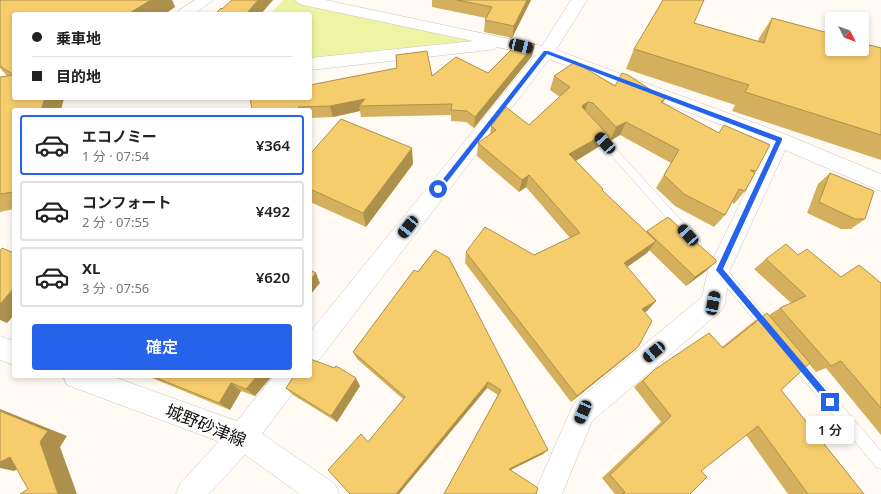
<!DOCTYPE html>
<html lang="ja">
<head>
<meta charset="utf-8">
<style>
	:root { --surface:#fff; --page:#f6f6f6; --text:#222; --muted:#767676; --line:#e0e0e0; --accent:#2563eb }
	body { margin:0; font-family:"Noto Sans","Noto Sans JP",sans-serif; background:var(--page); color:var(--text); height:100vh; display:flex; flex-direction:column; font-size:15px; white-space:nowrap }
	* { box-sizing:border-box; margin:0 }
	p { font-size:13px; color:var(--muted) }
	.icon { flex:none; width:22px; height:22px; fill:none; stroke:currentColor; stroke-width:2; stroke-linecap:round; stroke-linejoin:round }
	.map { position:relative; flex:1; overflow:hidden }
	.side { position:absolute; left:12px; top:108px; width:300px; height:270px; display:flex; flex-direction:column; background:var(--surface); border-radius:4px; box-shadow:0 2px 6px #0003 }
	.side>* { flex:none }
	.banner { position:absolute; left:12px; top:12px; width:300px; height:88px; border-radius:4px; box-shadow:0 2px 6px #0003; display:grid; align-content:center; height:88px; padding:0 20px; background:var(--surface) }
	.needle { width:26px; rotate:132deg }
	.buttons { position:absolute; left:825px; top:12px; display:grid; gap:8px }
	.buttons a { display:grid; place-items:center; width:44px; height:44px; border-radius:4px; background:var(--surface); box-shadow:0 2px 6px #0003; font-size:20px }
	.end { position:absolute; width:18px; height:18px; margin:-9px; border:5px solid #2563eb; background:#fff; box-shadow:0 0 0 2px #fff }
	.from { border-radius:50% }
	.bubble { position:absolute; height:28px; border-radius:4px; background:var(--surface); box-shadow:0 2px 6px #0003; font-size:13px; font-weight:600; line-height:28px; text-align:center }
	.car { position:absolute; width:12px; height:24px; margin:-12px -6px; border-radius:5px; box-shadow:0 0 3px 1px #0007; background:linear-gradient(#222 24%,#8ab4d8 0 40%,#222 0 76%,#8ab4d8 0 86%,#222 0) }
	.banner b { display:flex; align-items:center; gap:14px; height:38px; font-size:15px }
	.banner b+b { border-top:1px solid var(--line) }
	.banner i { width:10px; height:10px; background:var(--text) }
	ul { padding:7px 0 0; list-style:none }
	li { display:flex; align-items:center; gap:12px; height:60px; margin:0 8px 6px; padding:0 12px; border:2px solid var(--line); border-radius:4px }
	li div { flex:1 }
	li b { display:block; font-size:15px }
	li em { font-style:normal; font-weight:600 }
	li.on { border-color:var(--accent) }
	li>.icon { width:36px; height:36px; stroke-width:1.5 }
	.cta { display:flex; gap:8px; margin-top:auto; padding:8px 20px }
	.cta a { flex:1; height:46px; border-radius:4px; background:var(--accent); color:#fff; font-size:16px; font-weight:600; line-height:46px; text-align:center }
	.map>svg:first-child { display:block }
</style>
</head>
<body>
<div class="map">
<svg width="881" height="494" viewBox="0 0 881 494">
	<rect width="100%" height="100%" fill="#fffbf4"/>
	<path fill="#edf5a4" d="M283,0H294L498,43L310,60V14H270Z"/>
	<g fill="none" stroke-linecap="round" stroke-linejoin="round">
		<g stroke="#c8c4bc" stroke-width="1">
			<path id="service" d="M593,126L596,127L700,241L701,244L700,247L696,249L692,247L590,131L588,129L590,127Z
				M719,264L723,265L773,325L775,329L773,333L769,335L765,333L715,273L713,269L715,265Z
				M793,352L797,354L881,451V469L876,467L789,362L787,358L789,354Z"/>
		</g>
		<g stroke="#c8c4bc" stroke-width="1">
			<path id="minor" d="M195,0H213L194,14H176L178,11Z
				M295,0H325L542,46L571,0H587L556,50L787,135L881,174V191L785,150L730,270L725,303L721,311L592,421L562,494H534L574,403L702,297L708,270L769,143L549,59L319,360L310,363V332L535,55L496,47L495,49L489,50L310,70V58L473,41L303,5L298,3Z
				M0,65L14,66V78L0,77Z
				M274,376H303L299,385L252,447L209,494H176L180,484L232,427Z"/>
		</g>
		<g stroke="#c8c4bc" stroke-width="1">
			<path id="secondary" d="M0,336L14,341V365L0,360Z
				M63,376H111L242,423L252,427L335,484L339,494H300L234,447L67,385Z"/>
		</g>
		<use href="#service" fill="#fff" fill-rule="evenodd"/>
		<use href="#minor" fill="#fff" fill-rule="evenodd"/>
		<use href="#secondary" fill="#fff" fill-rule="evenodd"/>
	</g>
	<path fill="#d4b05e" d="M0,0H172L175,7L14,110V209L0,212V77L7,76L0,68Z
		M432,0H531L512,38L484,32L485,20L486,18L432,7Z
		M772,18L881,48V160L732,111L735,105L626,69L634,49L694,23L758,41L759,38Z
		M396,55L432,76L488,73L532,56L474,128L466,122L451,121V115L361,117L360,111L333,117L310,118L311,122H310V110H252L397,68Z
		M554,76L615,86L665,99L663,103L719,133L724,125L756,171L745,191L734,204L732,202L725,215L714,227L675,206L656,188L671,163L620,135L610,141L605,135L600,146L576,161L603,189L602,191L646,232L647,231L706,271L686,286L649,250L647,253L627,267L656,301L647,311L645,312L629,355L571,402L465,263L466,252L534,255L570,238L526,187L519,192L477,156L478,143L490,135L491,126L529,125L560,97L550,90Z
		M310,154L413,164L366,227L310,202Z
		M830,173L865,219L851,229H841L807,213L818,184Z
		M435,250L543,454L511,470L444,494L498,395L487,388L399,494H350L368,442L403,399L357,359L353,352Z
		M798,255L841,277L859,265L881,283V435L826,368L816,372L809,364L781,390L864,494H788L746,435L701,471L690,494H615L602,478L661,422L634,387L654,370L722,347L753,322L767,313L769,315L780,308L791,303L754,269L766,259Z
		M147,376H272L255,396L241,391L230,410Z
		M293,378L360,386L337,422L293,395L286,388Z"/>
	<path fill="#ac904c" d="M151,0H172L175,7L165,14H128Z
		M258,0H273L261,14H246Z
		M527,0H531L512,38L514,26Z
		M535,44L532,56L474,128L475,117Z
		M45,98H64L61,110H41Z
		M365,99L359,106L360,111L333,117L330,106Z
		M588,102L583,116L578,119L583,105Z
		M626,122L620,135L610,141L616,127Z
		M606,133L600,146L565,167L569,154Z
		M412,148L413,164L366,227L363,213Z
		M529,175L526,187L519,192L522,180Z
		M656,241L647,253L617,274L624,263Z
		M716,262L706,271L686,286L695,277Z
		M316,273L320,283L310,295V280Z
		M14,288V315L7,323L0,320V304Z
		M656,301L647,311L634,319L642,309Z
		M638,347L629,355L571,402L577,396Z
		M257,376H272L255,396L246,389Z
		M356,378L360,386L337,422L331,416Z
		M488,382L487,388L399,494H396Z
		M231,383L241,391L230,410L219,403Z
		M0,409L67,436L60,447L77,494H58L40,442L0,411Z
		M548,450L543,454L506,472L509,469Z
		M10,457L31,461L14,471L0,468V462Z"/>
	<path fill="#f6cd6d" stroke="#ac904c" d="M0,0H151L128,14H14V75L0,66Z
		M232,0H258L246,14H215L221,8L222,9Z
		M457,0H527L514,26L485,20L492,7Z
		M663,0H704L694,23L764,43L772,18L832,34V49H862V43L881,48V135L745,92L749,85L634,49Z
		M520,41L535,44L475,117L467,111L451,110L452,104L359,106L365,99L330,106L298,107L306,110H252L250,98H310V85L397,68L396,55L427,51L432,76L456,57L488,73Z
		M575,62L615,86L622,73L628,75L665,99L661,102L719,133L724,125L770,145L756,171L750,170L755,173L745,191L739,189L725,215L684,194L664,175L679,150L626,122L616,127L593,103L588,102L583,105L582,107L606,133L569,154L603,189L602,190L656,241L624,263L656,301L642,309L652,321L638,347L577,396L466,252L485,227L534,255L580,233L529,175L522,180L478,143L496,130L491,126L506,107L529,125L570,87L554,76Z
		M14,75V98H45L41,110H14V192L0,194V77Z
		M341,119L412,148L363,213L310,189V154Z
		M830,173L874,191L865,219H855L819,202Z
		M668,217L716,260V262L695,277L647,231Z
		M786,244L798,255L807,249L841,277L859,265L881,283V408L841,361L831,366L780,308L806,296L766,259Z
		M2,248L14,253V288L0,304V251Z
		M435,250L449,258L548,450L509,469L538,488L536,494H444L501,390L488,382L396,494H350L328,470L361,434L368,442L405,397L353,352L414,270L418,272Z
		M310,270L316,273L310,280Z
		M767,313L810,363L781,390L864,494H808L758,426L701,471L707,477L690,494H622L625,492L610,475L671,416L643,381L654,370L709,333L723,348Z
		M310,359L335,368L336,366L356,378L331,416L286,388L294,376H310Z
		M152,376H257L246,389L231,383L219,403Z
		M0,411L48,431L40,442L58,494H20L28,489L10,457L0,462Z"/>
	<path fill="#2563eb" d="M544,51H548L782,138V140L723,269L833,399V404H828L716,270L776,141L547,54L440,191H436V188Z"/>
	<g text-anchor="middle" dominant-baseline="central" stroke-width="3" stroke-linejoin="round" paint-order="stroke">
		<g font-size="17" fill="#0f0e0b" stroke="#fff">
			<text transform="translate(206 425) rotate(22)">城野砂津線</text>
		</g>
	</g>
</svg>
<div class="buttons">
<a><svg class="needle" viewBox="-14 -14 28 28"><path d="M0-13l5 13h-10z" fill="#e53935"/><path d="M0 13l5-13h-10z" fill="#767676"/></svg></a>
</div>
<i class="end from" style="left:438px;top:189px"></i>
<i class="end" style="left:830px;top:402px"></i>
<div class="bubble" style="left:806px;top:416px;width:48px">1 分</div>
<i class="car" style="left:521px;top:46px;rotate:103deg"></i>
<i class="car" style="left:605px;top:143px;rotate:318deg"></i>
<i class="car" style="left:408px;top:227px;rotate:218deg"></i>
<i class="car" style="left:688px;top:235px;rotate:318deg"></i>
<i class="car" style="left:713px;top:303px;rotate:11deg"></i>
<i class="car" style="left:654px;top:352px;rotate:230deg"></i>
<i class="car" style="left:583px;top:412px;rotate:203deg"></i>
<div class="banner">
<b><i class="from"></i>乗車地</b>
<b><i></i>目的地</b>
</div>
<section class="side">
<ul>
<li class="on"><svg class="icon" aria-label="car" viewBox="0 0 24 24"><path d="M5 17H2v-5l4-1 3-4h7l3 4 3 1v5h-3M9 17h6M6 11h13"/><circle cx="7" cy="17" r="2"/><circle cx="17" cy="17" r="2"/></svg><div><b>エコノミー</b><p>1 分 · 07:54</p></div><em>¥364</em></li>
<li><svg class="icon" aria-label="car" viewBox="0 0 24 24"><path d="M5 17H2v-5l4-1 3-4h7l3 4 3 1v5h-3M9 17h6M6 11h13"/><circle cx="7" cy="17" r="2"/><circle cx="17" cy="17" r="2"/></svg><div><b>コンフォート</b><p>2 分 · 07:55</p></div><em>¥492</em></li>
<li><svg class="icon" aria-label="car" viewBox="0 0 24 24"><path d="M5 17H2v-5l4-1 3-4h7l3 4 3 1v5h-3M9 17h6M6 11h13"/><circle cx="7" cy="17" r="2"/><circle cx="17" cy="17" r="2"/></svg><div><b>XL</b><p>3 分 · 07:56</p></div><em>¥620</em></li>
</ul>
<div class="cta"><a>確定</a></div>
</section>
</div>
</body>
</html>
